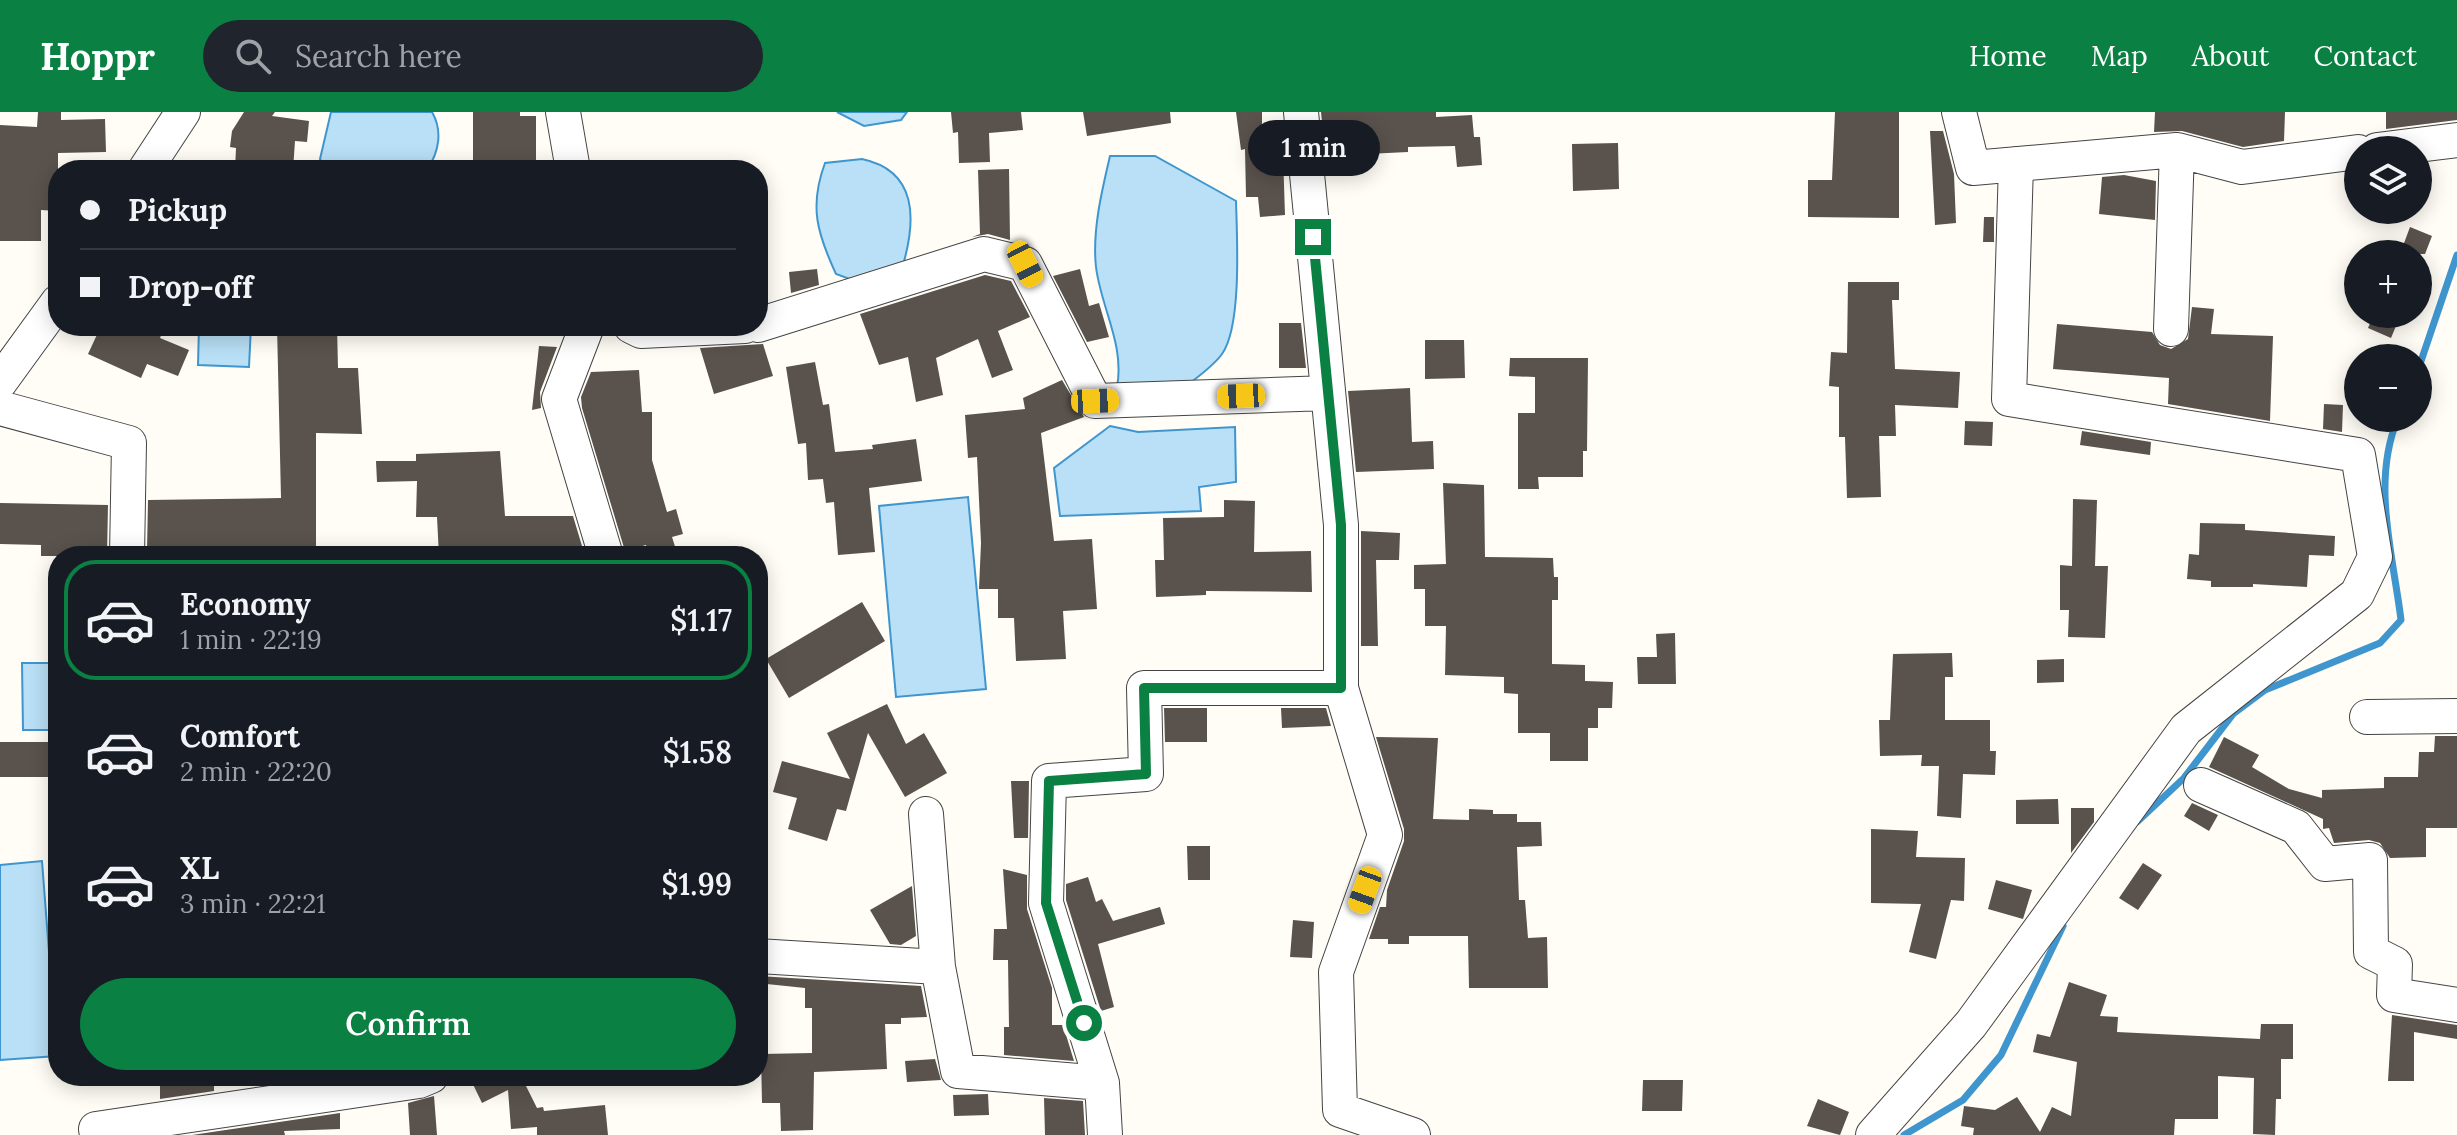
<!DOCTYPE html>
<html lang="en">
<head>
<meta charset="utf-8">
<style>
	:root { --surface:#171b24; --page:#20242c; --text:#f1f3f6; --muted:#9ea1a6; --line:#363941; --accent:#0b8043 }
	body { margin:0; font-family:Lora,serif; background:var(--page); color:var(--text); height:100vh; display:flex; flex-direction:column; font-size:30px; white-space:nowrap }
	* { box-sizing:border-box; margin:0 }
	p { font-size:26px; color:var(--muted) }
	.icon { flex:none; width:44px; height:44px; fill:none; stroke:currentColor; stroke-width:2; stroke-linecap:round; stroke-linejoin:round }
	.map { position:relative; flex:1; overflow:hidden }
	.side { position:absolute; left:48px; top:434px; width:720px; height:540px; display:flex; flex-direction:column; background:var(--surface); border-radius:32px; box-shadow:0 4px 20px #0003 }
	.side>* { flex:none }
	.banner { position:absolute; left:48px; top:48px; width:720px; height:176px; border-radius:32px; box-shadow:0 4px 20px #0003; display:grid; align-content:center; height:176px; padding:0 32px; background:var(--surface) }
	.fabs { position:absolute; left:2344px; top:24px; display:grid; gap:16px }
	.fabs a { display:grid; place-items:center; width:88px; height:88px; border-radius:50%; background:var(--surface); box-shadow:0 4px 20px #0003; font-size:40px }
	.end { position:absolute; width:36px; height:36px; margin:-18px; border:10px solid #0b8043; background:#fff; box-shadow:0 0 0 4px #fff }
	.from { border-radius:50% }
	.bubble { position:absolute; height:56px; border-radius:28px; background:var(--surface); box-shadow:0 4px 20px #0003; font-size:26px; font-weight:600; line-height:56px; text-align:center }
	.car { position:absolute; width:24px; height:48px; margin:-24px -12px; border-radius:10px; box-shadow:0 0 6px 2px #0007; background:linear-gradient(#f5c518 24%,#345 0 40%,#f5c518 0 76%,#345 0 86%,#f5c518 0) }
	.banner b { display:flex; align-items:center; gap:28px; height:76px; font-size:30px }
	.banner b+b { border-top:2px solid var(--line) }
	.banner i { width:20px; height:20px; background:var(--text) }
	ul { padding:14px 0 0; list-style:none }
	li { display:flex; align-items:center; gap:24px; height:120px; margin:0 16px 12px; padding:0 16px; border:4px solid transparent; border-radius:32px }
	li div { flex:1 }
	li b { display:block; font-size:30px }
	li em { font-style:normal; font-weight:600 }
	li.selected { border-color:var(--accent) }
	li>.icon { width:72px; height:72px; stroke-width:1.5 }
	.action { display:flex; gap:16px; margin-top:auto; padding:16px 32px }
	.action a { flex:1; height:92px; border-radius:48px; background:var(--accent); color:#fff; font-size:32px; font-weight:600; line-height:92px; text-align:center }
	header { display:flex; align-items:center; gap:48px; box-sizing:border-box; height:112px; padding:0 40px; background:var(--accent); color:#fff }
	header strong { font-size:38px }
	nav { display:flex; gap:44px; margin-inline-start:auto; font-size:28px }
	.search { width:560px; height:72px; background:var(--page); display:flex; align-items:center; gap:20px; box-sizing:border-box; padding:0 28px; border-radius:44px; color:var(--muted); font-size:30px }
	.map>svg:first-child { display:block }
</style>
</head>
<body>
<header>
<strong>Hoppr</strong>
<div class="search"><svg class="icon" aria-label="search" viewBox="0 0 24 24"><circle cx="10" cy="10" r="6"/><path d="M15 15l6 6"/></svg>Search here</div>
<nav><a>Home</a><a>Map</a><a>About</a><a>Contact</a></nav>
</header>
<div class="map">
<svg width="2457" height="1023" viewBox="0 0 2457 1023">
	<rect width="100%" height="100%" fill="#fffdf5"/>
	<path fill="#b9e0f7" stroke="#3f96cf" stroke-width="2" d="M331,0H432C443,19 439,40 427,58H327L320,47Z
		M837,0H907L901,8L864,14Z
		M1110,44H1155L1236,89C1237,125 1242,214 1222,242C1212,256 1193,268 1180,279L1117,275C1125,233 1101,196 1096,155C1092,119 1102,78 1110,44Z
		M862,47C918,59 916,108 903,153L866,173L836,162C817,121 809,94 825,51Z
		M199,214H251L249,255L198,253Z
		M1110,314L1138,320L1235,315L1236,370L1199,375L1201,399L1060,404L1054,356Z
		M968,385L986,577L896,585L879,394Z
		M22,551H58V618H23Z
		M42,749L57,944L0,948V753Z"/>
	<g fill="none" stroke-linecap="round" stroke-linejoin="round">
		<path stroke="#3f96cf" stroke-width="7" d="M2418,258L2457,143
			M2137,710L2184,666L2233,602L2265,578L2380,531L2401,508C2393,442 2371,370 2398,306
			M1904,1023L1963,988L2001,943L2063,814"/>
	</g>
	<path fill="#5a524d" d="M38,0H61V8L105,7L106,40L58,41V99L41,98V129H0V13L37,15Z
		M244,0H275L272,4L309,9L307,30L295,29L293,58H235L236,36L230,35L232,19Z
		M473,0H520V4H536V58H473Z
		M951,0H1021L1023,18L989,21L990,50L959,51L958,20L953,21Z
		M1083,0H1170L1171,11L1087,24Z
		M1236,0H1262V15L1282,12L1285,103L1260,105L1258,85H1246L1245,37L1241,38Z
		M1321,0H1436V5L1472,3L1474,25H1480L1482,53L1457,55L1455,34L1408,35V40L1346,43V48L1326,49Z
		M1835,0H1899V106L1808,105V68H1832Z
		M2155,0H2285L2284,29L2243,35L2182,19L2154,20Z
		M2386,0H2457V8L2386,17Z
		M1930,19H1943L1954,62L1956,111L1935,113Z
		M1618,31L1619,77L1573,79L1572,32Z
		M1009,57L1010,128L988,122L972,125L980,122L978,58Z
		M2124,63L2156,69L2155,108L2099,102L2102,65Z
		M1984,105H1994V130H1983Z
		M2410,115L2432,124L2425,142H2400Z
		M817,157L819,173L791,181L789,160Z
		M1080,157L1089,194L1099,191L1109,225L1087,230L1053,164Z
		M985,163L1011,169L1030,205L998,219L1013,258L992,266L978,227L936,246L943,283L916,290L908,245L879,253L860,202Z
		M1848,170H1899V188H1892L1895,257L1960,260L1958,296L1895,293L1896,324H1879L1881,385L1847,386L1845,325H1839V275L1829,274L1831,240L1847,241Z
		M2192,195L2214,197L2211,222L2273,224L2270,309L2168,292L2169,266L2053,257L2057,212L2152,220L2160,233L2171,237L2188,227Z
		M2374,202H2401L2391,226L2368,216Z
		M1279,211H1301L1306,256H1279Z
		M101,214H146L162,221L160,226L189,238L178,264L147,252L141,266L88,242Z
		M277,214H337L338,256H358L362,322L316,321V444H190V438L147,439L148,388L281,386Z
		M1425,228H1464L1465,266L1425,267Z
		M763,232L773,264L714,282L700,236Z
		M539,234L557,235L540,280L541,296L532,298Z
		M1510,246H1588L1587,339H1583V365H1538L1539,377H1518V301H1535V265L1509,264Z
		M815,250L823,293L829,292L835,340L873,337L872,333L916,327L922,369L869,376L875,440L838,443L834,390L826,391L823,367L808,368L806,331L798,332L786,255Z
		M639,258L642,300H652V348L667,400L676,397L683,422L672,425L678,444H649L646,433L625,439L582,296L581,285L591,260Z
		M1062,268L1084,305L1041,321L1054,429L1092,427L1097,497L1063,499L1066,547L1016,549L1014,506H998V477H979L981,431L977,345L968,346L965,303L1025,297L1023,286Z
		M1410,276L1412,330L1433,329L1434,357L1356,360L1348,279Z
		M2324,292L2343,293L2342,320L2323,317Z
		M1965,309L1993,310L1992,334L1964,333Z
		M2082,319L2151,330L2150,343L2080,333Z
		M500,339L505,404H573L585,444H439L437,405H416L417,369L377,370L376,349H416V342Z
		M1443,371L1484,373L1485,445L1553,446L1554,465H1558V488H1552V552L1585,553V569L1613,570L1612,596H1598V616H1588V649H1550V621H1518V582L1504,581V565L1445,563L1446,514H1425V477H1414V453L1446,452Z
		M2073,387L2097,388L2095,454H2108L2105,526L2068,525L2069,498H2060V453L2072,454Z
		M1224,388L1255,389L1254,440L1311,439L1312,480L1206,479V483L1156,485L1155,448H1164L1163,406L1224,405Z
		M0,391L108,393L107,444H41V433L0,432Z
		M2200,411L2245,412V418L2335,424L2334,444L2309,443L2307,475L2253,472V475H2211V469L2187,467L2189,442L2199,443Z
		M1361,419L1400,421L1399,448H1376L1378,534H1361Z
		M862,490L885,529L789,586L766,547Z
		M1675,521L1676,572H1638L1637,545H1657L1656,522Z
		M1952,541L1953,565H1945V608H1990V639H1996L1995,663L1963,662L1961,706L1937,704L1939,654H1921L1922,643L1880,644L1879,608H1890L1893,542Z
		M2064,547V570L2037,571V548Z
		M887,592L906,632L924,621L947,661L905,685L868,621L846,699L837,697L827,729L788,717L797,686L773,680L782,649L850,667L827,621Z
		M1164,596H1207V630H1165Z
		M1281,596H1326L1331,614L1282,616Z
		M2435,624H2457V716H2426V745L2390,746L2380,731L2369,728L2334,731L2329,716L2323,717V707L2209,655L2224,625L2259,643L2252,655L2289,677L2322,686V678L2384,676V665H2418L2419,640H2434Z
		M1376,625L1438,626L1433,707L1469,708V697L1493,698V702H1517V710H1541L1542,734L1517,735L1519,788H1525L1528,826L1547,825L1548,876H1469L1468,824H1409V832H1388V827H1369L1380,795H1386L1387,778L1404,729V717Z
		M0,630H58V665H0Z
		M1011,669H1029L1028,726H1014Z
		M2058,687L2059,712H2016V688Z
		M2192,691L2218,703L2209,719L2184,704Z
		M2071,696H2094V710L2071,741Z
		M1871,717L1918,719L1916,745L1965,746L1964,789L1951,788L1936,847L1909,840L1921,792L1871,791Z
		M1187,734H1210V768H1188Z
		M2143,751L2162,763L2138,798L2119,786Z
		M1003,757L1027,763V797L1052,876V913H1063L1074,949L1004,943V915H1009L1008,848H993L994,817H1007Z
		M1088,765L1096,790L1102,787L1113,809L1160,795L1165,812L1098,832L1114,895L1101,899L1066,788V772Z
		M1996,768L2032,778L2023,807L1988,797Z
		M912,774L916,824L901,833L890,832L870,798Z
		M1293,808L1314,810L1312,846L1290,845Z
		M758,864L921,874L927,905L901,906V912H885L887,957L814,960L813,1018L781,1019L780,991H762L761,942L812,941V896H805V876L758,871Z
		M2069,870L2107,883L2100,904L2118,905L2117,920L2260,927L2261,912H2293V947H2281V987H2276L2275,1023L2253,1022L2254,966L2218,964V1007H2175L2174,1023H1973L1974,1016L1961,1014L1964,994L1995,998L2017,985L2040,1020L2052,995L2071,1004L2077,950L2033,940L2037,922L2050,925Z
		M2392,903L2457,913V927L2414,920V969H2388Z
		M935,947L941,968L907,970L905,949Z
		M160,964H214V979L160,987Z
		M255,964H317L255,973Z
		M469,964H536L524,970L537,996L543,995L544,999L605,993L608,1023H537V1015L511,1017L508,978L482,991Z
		M1643,968H1683L1682,999H1642Z
		M988,982L989,1003L954,1004L953,983Z
		M434,984L437,1023H410L408,991Z
		M1044,986L1083,989L1085,1023H1045Z
		M1818,987L1849,1000L1840,1023L1807,1014Z
		M340,1001V1017L284,1019L285,1023H192Z"/>
	<g fill="none" stroke-linecap="round" stroke-linejoin="round">
		<g stroke="#444" stroke-width="36">
			<path id="minor" d="M563,0L573,58
				M1301,0L1341,413V576L1385,723L1336,860L1340,998L1413,1023
				M1959,0L1973,56L2177,38L2242,55L2358,40
				M2377,38L2457,28
				M145,58L183,0
				M758,213L984,142L1025,152L1095,289L1328,281
				M587,214L559,287L606,444
				M631,214L641,219L745,214
				M2171,217L2177,38
				M0,270L58,190
				M0,296L129,331L127,444
				M2367,605L2457,604
				M2201,673L2296,715L2325,752L2370,748L2371,840L2395,852L2394,883L2457,893
				M926,702L938,855
				M758,844L938,855L958,959L1102,971L1105,1023
				M1102,971L1046,791L1049,669L1146,662L1144,576H1341
				M97,1023L96,1017L419,969L431,964
				M1873,1023L1971,912L2186,617L2357,482L2375,445L2358,343L2009,287L2016,52"/>
		</g>
		<use href="#minor" stroke="#fff" stroke-width="34"/>
	</g>
	<g fill="none" stroke-linecap="round" stroke-linejoin="round">
		<path stroke="#0b8043" stroke-width="10" d="M1084,911L1046,791L1049,669L1146,662L1144,576H1341V413L1313,125"/>
	</g>
</svg>
<div class="fabs">
<a><svg class="icon" aria-label="layers" viewBox="0 0 24 24"><path d="M12 4l9 5-9 5-9-5zM3 14l9 5 9-5"/></svg></a>
<a>+</a>
<a>−</a>
</div>
<i class="end from" style="left:1084px;top:911px"></i>
<i class="end" style="left:1313px;top:125px"></i>
<div class="bubble" style="left:1248px;top:8px;width:132px">1 min</div>
<i class="car" style="left:1025px;top:152px;rotate:153deg"></i>
<i class="car" style="left:1241px;top:284px;rotate:268deg"></i>
<i class="car" style="left:1095px;top:289px;rotate:88deg"></i>
<i class="car" style="left:1365px;top:778px;rotate:200deg"></i>
<div class="banner">
<b><i class="from"></i>Pickup</b>
<b><i></i>Drop-off</b>
</div>
<section class="side">
<ul>
<li class="selected"><svg class="icon" aria-label="car" viewBox="0 0 24 24"><path d="M5 17H2v-5l4-1 3-4h7l3 4 3 1v5h-3M9 17h6M6 11h13"/><circle cx="7" cy="17" r="2"/><circle cx="17" cy="17" r="2"/></svg><div><b>Economy</b><p>1 min · 22:19</p></div><em>$1.17</em></li>
<li><svg class="icon" aria-label="car" viewBox="0 0 24 24"><path d="M5 17H2v-5l4-1 3-4h7l3 4 3 1v5h-3M9 17h6M6 11h13"/><circle cx="7" cy="17" r="2"/><circle cx="17" cy="17" r="2"/></svg><div><b>Comfort</b><p>2 min · 22:20</p></div><em>$1.58</em></li>
<li><svg class="icon" aria-label="car" viewBox="0 0 24 24"><path d="M5 17H2v-5l4-1 3-4h7l3 4 3 1v5h-3M9 17h6M6 11h13"/><circle cx="7" cy="17" r="2"/><circle cx="17" cy="17" r="2"/></svg><div><b>XL</b><p>3 min · 22:21</p></div><em>$1.99</em></li>
</ul>
<div class="action"><a>Confirm</a></div>
</section>
</div>
</body>
</html>
